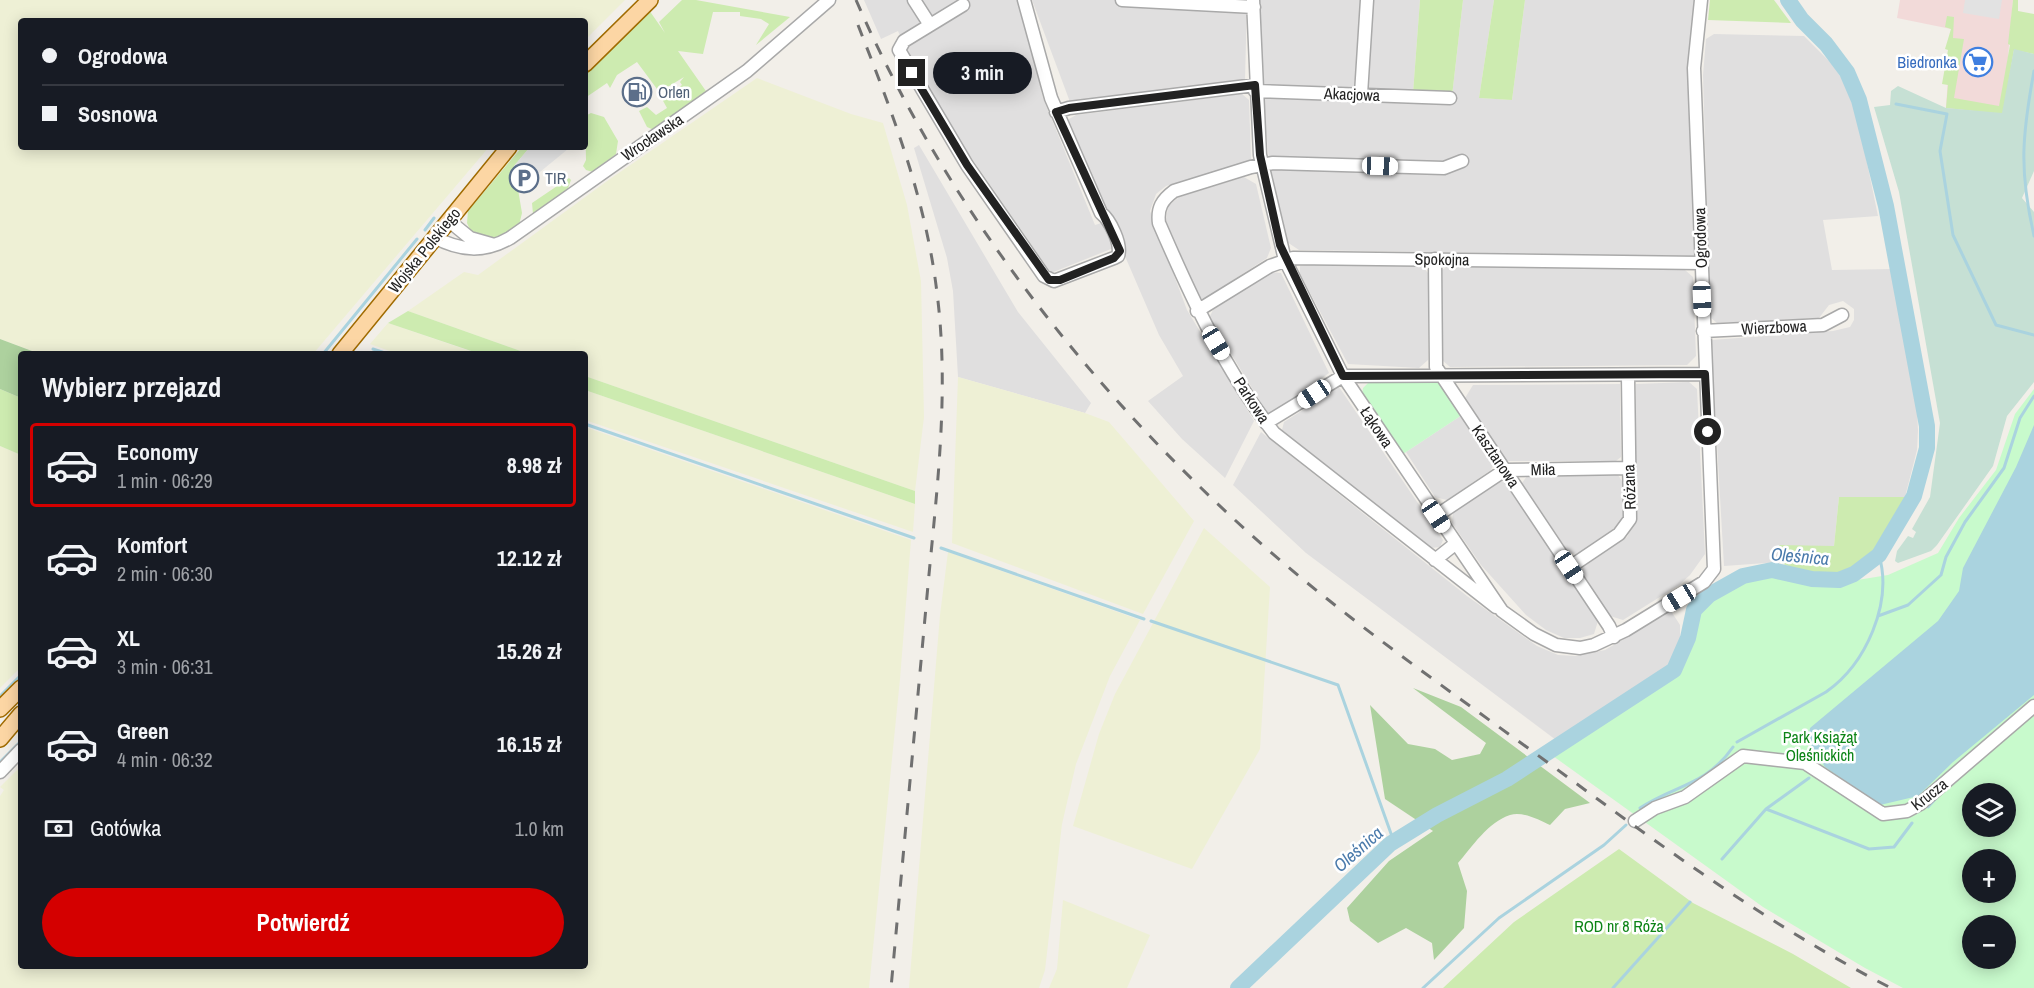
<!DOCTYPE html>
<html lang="pl">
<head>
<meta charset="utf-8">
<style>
	:root { --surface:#171b24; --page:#20242c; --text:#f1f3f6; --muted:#9ea1a6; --line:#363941; --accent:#d40000 }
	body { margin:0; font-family:"Archivo Narrow",sans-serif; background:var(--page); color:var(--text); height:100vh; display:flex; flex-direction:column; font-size:22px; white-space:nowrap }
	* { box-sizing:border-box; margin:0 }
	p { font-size:20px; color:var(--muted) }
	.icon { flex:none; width:33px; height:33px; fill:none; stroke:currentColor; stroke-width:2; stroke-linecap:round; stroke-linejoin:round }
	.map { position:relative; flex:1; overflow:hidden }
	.drawer { position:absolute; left:18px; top:351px; width:570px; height:618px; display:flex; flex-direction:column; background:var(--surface); border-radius:6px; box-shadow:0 3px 15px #0003 }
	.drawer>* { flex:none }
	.top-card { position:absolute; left:18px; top:18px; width:570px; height:132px; border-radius:6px; box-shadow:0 3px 15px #0003; display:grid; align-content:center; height:132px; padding:0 24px; background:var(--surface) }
	.fabs { position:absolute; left:1962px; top:783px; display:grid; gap:12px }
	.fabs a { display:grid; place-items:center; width:54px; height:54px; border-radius:50%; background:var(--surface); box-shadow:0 3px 15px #0003; font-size:30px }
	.end { position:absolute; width:27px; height:27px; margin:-14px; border:8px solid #222; background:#fff; box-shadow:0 0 0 3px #fff }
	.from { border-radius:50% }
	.bubble { position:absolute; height:42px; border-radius:21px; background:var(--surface); box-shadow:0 3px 15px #0003; font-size:20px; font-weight:700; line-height:42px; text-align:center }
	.car { position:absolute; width:18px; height:36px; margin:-18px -9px; border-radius:8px; box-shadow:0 0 4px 2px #0007; background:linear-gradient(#fff 24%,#345 0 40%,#fff 0 76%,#345 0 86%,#fff 0) }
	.top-card b { display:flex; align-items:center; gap:21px; height:57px; font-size:22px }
	.top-card b+b { border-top:2px solid var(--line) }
	.top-card i { width:15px; height:15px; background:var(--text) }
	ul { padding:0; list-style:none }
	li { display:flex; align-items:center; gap:18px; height:84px; margin:0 12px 9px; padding:0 12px; border:3px solid transparent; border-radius:6px }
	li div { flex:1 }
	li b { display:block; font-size:22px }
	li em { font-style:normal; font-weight:700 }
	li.on { border-color:var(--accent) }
	li>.icon { width:54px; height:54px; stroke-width:1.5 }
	h2 { padding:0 24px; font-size:27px; line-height:72px }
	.pay { display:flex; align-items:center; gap:15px; height:66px; padding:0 24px; font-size:22px }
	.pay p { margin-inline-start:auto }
	.cta { display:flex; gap:12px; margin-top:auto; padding:12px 24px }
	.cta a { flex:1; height:69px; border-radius:36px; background:var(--accent); color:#fff; font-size:24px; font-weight:700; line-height:69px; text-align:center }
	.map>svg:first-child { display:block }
</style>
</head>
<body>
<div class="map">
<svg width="2034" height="988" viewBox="0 0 2034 988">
	<rect width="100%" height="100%" fill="#f2efe9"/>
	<path fill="#e0dfdf" d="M864,0H1019L1043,98L1095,225L1105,222L1116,247L1051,273L957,137L905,47L898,31L881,39Z
		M1032,0H1247L1245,80L1070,102Z
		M1258,0H1420L1413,93L1452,96L1463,0H1494L1479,98L1512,100L1525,0H1694L1688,83L1695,256L1299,250L1287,242L1271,179L1261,84Z
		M1714,34L1804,36L1832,64L1853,95L1878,216L1823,220L1832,270L1892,269L1917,410L1918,430L1917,450L1905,497H1839L1834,546H1779L1780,562L1724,566L1711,340L1833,331L1850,327L1854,320V309L1843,301L1829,305L1819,318L1717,323L1710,317L1703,75L1706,39Z
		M1242,94L1249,100L1251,160L1166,186L1156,194L1150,211L1187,310L1254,421L1225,478L1182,439L1148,401L1183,376L1159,335L1068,124L1069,119L1076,115Z
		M919,145L1018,312L1091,403L1085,413L958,377L953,291L947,258L914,148Z
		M1244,177L1256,184L1271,248L1267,258L1204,299L1197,297L1166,221L1168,206L1179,197Z
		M1306,265L1422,266L1428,273V360L1419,368L1348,364L1300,274V266Z
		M1448,266L1685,270L1693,277L1696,356L1687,365L1450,367L1442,360V270Z
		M1271,272L1281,273L1329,373L1278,410L1268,414L1209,318L1213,310Z
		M1689,382L1697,389L1705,554L1690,575L1679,585L1623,620L1610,616L1581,572L1583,567L1627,537L1634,524L1636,384Z
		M1620,384L1621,457L1616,461H1507L1465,398L1473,385Z
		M1339,387L1443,540L1440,547L1431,548L1282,430L1284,422Z
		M1462,415L1493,465L1491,470L1447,500L1435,497L1406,452Z
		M1261,432L1467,596L1537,646L1558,655L1576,656L1605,650L1671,611L1680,625V649L1671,665L1556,740L1306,553L1233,485Z
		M1618,475L1622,481L1623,517L1615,528L1577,554L1569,553L1522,483L1527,476Z
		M1500,481L1504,482L1598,621L1594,634L1580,638H1564L1546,630L1526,615L1481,565L1452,523L1453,512Z"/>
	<path fill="#f2dad9" d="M1900,0H2013L2003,114L1946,108L1951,29L1897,18Z"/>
	<path fill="#eef0d5" d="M0,0H625L585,40V21H21V147H489L313,354H40L0,339Z
		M757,78L851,114L883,123L907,205L921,281L924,417L915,491L585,376V354H529L408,311L464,272L478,275L610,179Z
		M388,323L464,349L479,354H398L370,344Z
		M958,377L1085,413L1109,422L1194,521L1143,614L952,543Z
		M585,390L915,504L913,532L585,420Z
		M585,427L911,540L900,679L869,988H0V796L4,790L0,787L21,766V966H585Z
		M0,446L21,455V667L0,688Z
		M1204,528L1270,587L1260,749L1192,869L1073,826L1099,734L1115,694Z
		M948,552L1140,620L1110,676L1076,764L1062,824L1045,970L1039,988H909L940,615Z
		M1063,900L1150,935L1127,988H1049L1057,969Z"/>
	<path fill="#cdebb0" d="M682,0H696L790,17L756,45L769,24L761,19L740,16V12H713L703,54L678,51L708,94L654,130L647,127L639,111L647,107L656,115L667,108L662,99L682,85L680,82L684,77L666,88L664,85L657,89L637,62L617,75L610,88L607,83L585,98V73L649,10L665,33L659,22Z
		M1420,0H1463L1452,96L1413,93Z
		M1494,0H1525L1512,100L1479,98Z
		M1710,0H1774L1791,23L1708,20Z
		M2013,0H2018V11L2034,14V54L2014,50L2003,114L1946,108L1948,85L1942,84L1948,50L1945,49L1951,29L1945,27L1947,16L1954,17L1953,38L1964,39L1954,98L1999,106L2010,45L2008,44Z
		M591,113L604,117L618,141L616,154L593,172L586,170L583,166L586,160L585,116Z
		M522,147H530L514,166L522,213L519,225C498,239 496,242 471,232L467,223L468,211Z
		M569,178L571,180L567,191L533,214L532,203Z
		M408,311L529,354H480L388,323Z
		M585,376L915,491V504L585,390Z
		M0,389L21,398V455L0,446Z
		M1839,497H1905C1886,532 1868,579 1820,574C1806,572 1792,569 1780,562L1779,545L1834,546Z
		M1619,849L1693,903L1793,954L1851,988H1443L1514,922Z"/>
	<path fill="#add19e" d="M0,339L40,354H21V398L0,389Z
		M1413,688L1461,707L1590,803L1565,809L1550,825C1539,820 1523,811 1510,815C1488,822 1472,847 1458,863L1467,891L1464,928L1434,960L1432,943L1406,928L1378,943L1350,921L1347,908L1389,861L1433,831L1385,799L1370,705L1408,744L1435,749L1452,760L1480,754L1486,743Z"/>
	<path fill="#c6e0d4" d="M2014,49L2034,54V171L2022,198L2034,212V382L2007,416L1993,466L1937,545L1931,551L1898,563L1895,561L1897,551L1908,536L1913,538L1916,532L1912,529L1930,497L1940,423L1899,192L1874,107L1890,105L1891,91L1898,86L1946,108L2002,113Z"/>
	<path fill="#c8facc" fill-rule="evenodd" d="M1434,380L1443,387L1462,415L1403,454L1362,394L1363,388L1370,381Z
		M2034,389V988H1903L1865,968L1763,907L1553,756L1679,671L1701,610L1730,587L1757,576H1777L1839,583L1888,575L1938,553L1959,518L1996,470L2015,414ZM1972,794H2006V826H1972ZM1972,860H2006V892H1972ZM1972,926H2006V958H1972Z"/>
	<path fill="#e2e2e2" d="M1965,0H2002L1999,19L1963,13Z
		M530,147L568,149L518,190L514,166Z"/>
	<path fill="#aad3df" d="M2034,425V695L1953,762L1918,796L1880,805L1825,767L1808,740L1810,728L1938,621L1959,591L1963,568L2016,467Z"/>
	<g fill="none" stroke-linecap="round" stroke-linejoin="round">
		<path stroke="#aad3df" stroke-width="3" d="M2034,71C2022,136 2019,170 2034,236
			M1896,104L1947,114L1940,151L1953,235L1996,325L2034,335
			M425,230L434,218
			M373,349L388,354
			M323,354L417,239
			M585,424L914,538
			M941,548L1144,619
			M1878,616L1908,605L1941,575L1946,557L1965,522L2004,468L2020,418L2034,396
			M1151,621L1338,685L1394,842
			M0,696L21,675
			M1737,742L1826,692C1866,664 1893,603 1879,555
			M0,762L21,741
			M1928,807L1939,795
			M1640,808C1674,785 1706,786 1733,747
			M1766,809L1869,849L1894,847L1912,823
			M1722,859L1766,809L1809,778
			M1423,988L1499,918L1604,845L1626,825
			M1613,988L1690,902"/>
		<path stroke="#aad3df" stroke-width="16" d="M1238,988L1390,844L1437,815L1507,779L1674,670L1688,638L1694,610L1709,595L1743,576L1772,570L1812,579L1839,580L1854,574L1879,555L1914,496L1927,448V426L1886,206L1859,100L1847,72L1826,44L1802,20L1788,0"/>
		<g stroke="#a9a9a9" stroke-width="15">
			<path id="minor" d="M914,0L930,25
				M1122,0L1254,7
				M1253,0L1260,155L1285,260L1343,376L1502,611L1534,634L1556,645L1580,648L1594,645L1626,630L1704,582L1714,569L1694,68L1701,0
				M963,5L904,41L899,50L967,165L1044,276L1054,281L1114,258L1118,256C1122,244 1110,220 1101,213L1051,98L1024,0
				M1255,91L1450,98
				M1361,94L1367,0
				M1056,112L1069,108L1255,85
				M1462,161L1444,168L1273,163L1251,167L1174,191C1162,200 1157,208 1159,223C1191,297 1224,369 1274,433L1496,607
				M448,220L470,238L491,244
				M434,237C460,251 484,253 510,238L747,71L829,0
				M1435,259L1436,367L1609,626L1614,637
				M1197,311L1270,266L1293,258L1701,263
				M1703,331L1823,325L1842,315
				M1266,423L1343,376L1705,374
				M1436,516L1505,470L1629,468
				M1435,560L1455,544
				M1570,567L1619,534L1630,519L1628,376
				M0,772L21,750
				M1635,821L1655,808L1685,797L1743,756L1805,763L1883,814L1907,811L1920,804L2034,706"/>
		</g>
		<g stroke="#a06b00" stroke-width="18">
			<path id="major" d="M585,64L650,0
				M340,354L509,147
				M0,709L21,688
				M0,739L21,714"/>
		</g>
		<use href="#minor" stroke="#fff" stroke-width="12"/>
		<use href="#major" stroke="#fcd6a4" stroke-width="15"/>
		<path stroke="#707070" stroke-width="3" stroke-dasharray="12 12" stroke-linecap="butt" d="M856,0C950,216 1103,408 1281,561C1361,629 1447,689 1532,751C1648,836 1762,922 1891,988
			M858,25C892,112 926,199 937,293C950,394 936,496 927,596C915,727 903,857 891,988"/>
	</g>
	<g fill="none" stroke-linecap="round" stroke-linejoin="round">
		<path stroke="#222" stroke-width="8" d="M912,73L967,165L1049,280H1060L1114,258L1120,251L1056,112L1069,108L1255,85L1260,155L1280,245L1343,376L1705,374L1708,432"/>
	</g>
	<defs>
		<g id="supermarket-ring" transform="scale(1.5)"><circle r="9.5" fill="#fff" stroke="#3f7fe0" stroke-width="1.5"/><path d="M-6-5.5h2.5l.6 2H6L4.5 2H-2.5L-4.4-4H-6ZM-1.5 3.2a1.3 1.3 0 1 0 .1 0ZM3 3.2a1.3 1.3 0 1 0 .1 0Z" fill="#3f7fe0"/></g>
		<g id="fuel-ring" transform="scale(1.5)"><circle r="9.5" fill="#fff" stroke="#5c6f8a" stroke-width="1.5"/><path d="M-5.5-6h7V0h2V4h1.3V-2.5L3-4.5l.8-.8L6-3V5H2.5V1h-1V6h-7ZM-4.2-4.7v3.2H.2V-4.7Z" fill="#5c6f8a"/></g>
		<g id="parking-ring" transform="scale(1.5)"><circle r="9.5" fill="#fff" stroke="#5c6f8a" stroke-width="1.5"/><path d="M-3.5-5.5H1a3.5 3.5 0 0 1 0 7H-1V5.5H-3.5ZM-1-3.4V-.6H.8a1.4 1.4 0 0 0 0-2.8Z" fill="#5c6f8a"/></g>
	</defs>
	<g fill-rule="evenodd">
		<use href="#supermarket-ring" x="1978" y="62"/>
		<use href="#fuel-ring" x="637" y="92"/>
		<use href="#parking-ring" x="524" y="178"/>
	</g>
	<g text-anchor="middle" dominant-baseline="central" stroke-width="5" stroke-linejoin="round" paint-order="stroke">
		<g font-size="16" fill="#366cbe" stroke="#fff" text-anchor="end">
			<text x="1957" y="62">Biedronka</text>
		</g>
		<g font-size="16" fill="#4e5e75" stroke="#fff" text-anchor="start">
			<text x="658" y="92">Orlen</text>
			<text x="545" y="178">TIR</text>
		</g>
		<g font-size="16" fill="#222" stroke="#fff">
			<text transform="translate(1352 94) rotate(2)">Akacjowa</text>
			<text transform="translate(652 137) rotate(-34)">Wrocławska</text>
			<text transform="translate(1700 238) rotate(-92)">Ogrodowa</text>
			<text transform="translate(424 250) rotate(-51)">Wojska Polskiego</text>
			<text transform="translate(1442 259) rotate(1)">Spokojna</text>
			<text transform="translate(1774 327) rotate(-3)">Wierzbowa</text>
			<text transform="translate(1252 400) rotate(57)">Parkowa</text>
			<text transform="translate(1377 427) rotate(56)">Łąkowa</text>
			<text transform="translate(1496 456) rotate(56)">Kasztanowa</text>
			<text transform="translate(1543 469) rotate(-1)">Miła</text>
			<text transform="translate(1629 487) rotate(-92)">Różana</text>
			<text transform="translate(1929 794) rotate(-38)">Krucza</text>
		</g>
		<g font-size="16" fill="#0c8416" stroke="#fff">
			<text x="1820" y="737">Park Książąt<tspan x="1820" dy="18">Oleśnickich</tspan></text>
			<text x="1619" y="926">ROD nr 8 Róża</text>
		</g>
		<g font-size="18" font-style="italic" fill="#4a7aab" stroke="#fff">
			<text transform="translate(1800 556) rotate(5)">Oleśnica</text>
			<text transform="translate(1358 849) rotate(-41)">Oleśnica</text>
		</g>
	</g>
</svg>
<div class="fabs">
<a><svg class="icon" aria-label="layers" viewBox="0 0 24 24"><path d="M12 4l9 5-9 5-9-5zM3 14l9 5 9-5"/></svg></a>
<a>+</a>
<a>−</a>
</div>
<i class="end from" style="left:1708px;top:432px"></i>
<i class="end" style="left:912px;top:73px"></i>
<div class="bubble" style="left:933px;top:52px;width:99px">3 min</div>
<i class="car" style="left:1380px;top:166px;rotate:92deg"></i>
<i class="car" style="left:1702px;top:299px;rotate:178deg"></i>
<i class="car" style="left:1216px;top:343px;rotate:149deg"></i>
<i class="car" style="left:1314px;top:394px;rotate:236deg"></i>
<i class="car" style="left:1436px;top:516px;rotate:146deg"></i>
<i class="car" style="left:1569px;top:567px;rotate:146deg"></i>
<i class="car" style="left:1679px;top:598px;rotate:239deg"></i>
<div class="top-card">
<b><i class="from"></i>Ogrodowa</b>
<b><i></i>Sosnowa</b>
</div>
<section class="drawer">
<h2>Wybierz przejazd</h2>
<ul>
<li class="on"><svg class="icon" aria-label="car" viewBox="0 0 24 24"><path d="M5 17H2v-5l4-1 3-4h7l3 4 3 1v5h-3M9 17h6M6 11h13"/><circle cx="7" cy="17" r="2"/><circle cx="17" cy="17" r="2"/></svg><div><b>Economy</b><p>1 min · 06:29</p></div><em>8.98 zł</em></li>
<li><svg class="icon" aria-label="car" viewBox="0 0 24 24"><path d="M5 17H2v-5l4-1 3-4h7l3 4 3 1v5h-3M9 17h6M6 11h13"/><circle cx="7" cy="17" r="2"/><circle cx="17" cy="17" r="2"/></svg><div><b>Komfort</b><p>2 min · 06:30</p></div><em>12.12 zł</em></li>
<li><svg class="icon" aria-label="car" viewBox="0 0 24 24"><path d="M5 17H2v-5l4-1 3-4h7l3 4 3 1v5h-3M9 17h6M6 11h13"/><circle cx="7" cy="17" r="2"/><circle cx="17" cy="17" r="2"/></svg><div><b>XL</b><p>3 min · 06:31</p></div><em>15.26 zł</em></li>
<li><svg class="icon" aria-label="car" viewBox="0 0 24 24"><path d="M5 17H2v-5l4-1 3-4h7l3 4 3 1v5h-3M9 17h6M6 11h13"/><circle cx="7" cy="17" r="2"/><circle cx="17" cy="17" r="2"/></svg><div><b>Green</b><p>4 min · 06:32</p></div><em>16.15 zł</em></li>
</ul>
<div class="pay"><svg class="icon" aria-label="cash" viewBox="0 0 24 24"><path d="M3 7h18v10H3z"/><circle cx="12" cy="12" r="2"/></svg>Gotówka<p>1.0 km</p></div>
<div class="cta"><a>Potwierdź</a></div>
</section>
</div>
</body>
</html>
